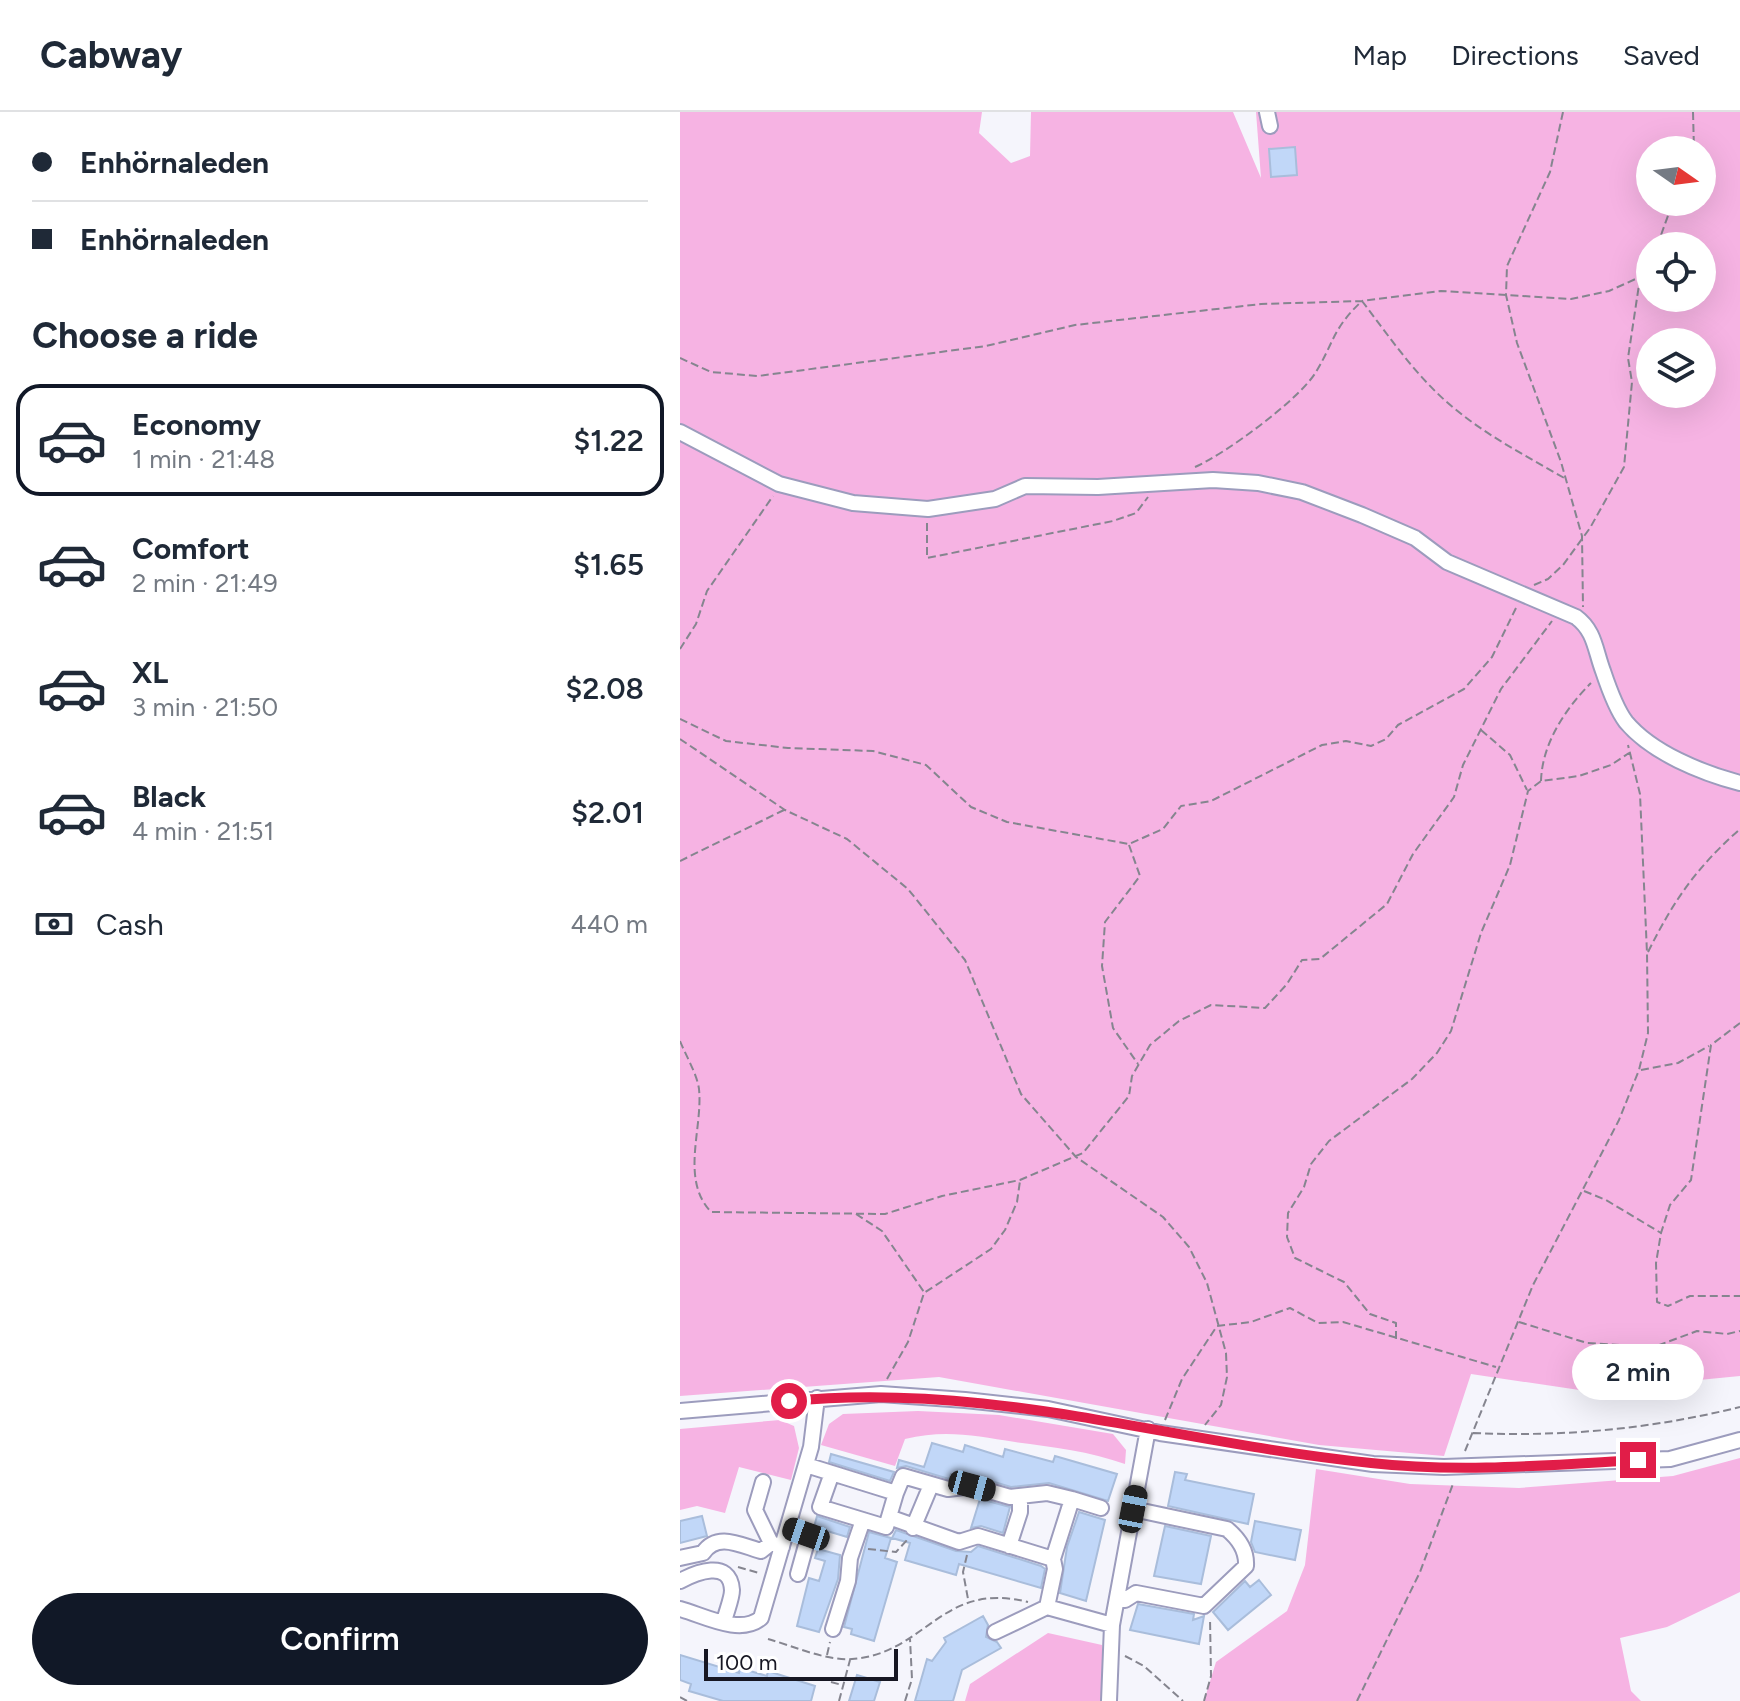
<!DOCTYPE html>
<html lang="en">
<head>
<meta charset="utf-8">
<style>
	:root { --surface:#fff; --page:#f2f2f3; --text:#1f2937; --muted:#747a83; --line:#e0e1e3; --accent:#111827 }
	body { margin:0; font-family:Figtree,sans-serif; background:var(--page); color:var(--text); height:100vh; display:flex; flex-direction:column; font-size:30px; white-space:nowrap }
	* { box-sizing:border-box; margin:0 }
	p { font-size:26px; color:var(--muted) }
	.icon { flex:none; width:44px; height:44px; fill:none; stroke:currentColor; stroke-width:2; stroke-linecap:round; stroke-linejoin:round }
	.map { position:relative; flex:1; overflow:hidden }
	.side { display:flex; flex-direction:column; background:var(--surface); width:680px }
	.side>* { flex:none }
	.hud { display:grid; align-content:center; height:176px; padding:0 32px; background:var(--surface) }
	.needle { width:52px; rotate:104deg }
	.fabs { position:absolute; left:956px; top:24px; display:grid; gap:16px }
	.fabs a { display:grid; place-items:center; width:80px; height:80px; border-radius:50%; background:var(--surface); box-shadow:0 8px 32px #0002; font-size:40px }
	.scale { position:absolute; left:24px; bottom:20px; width:194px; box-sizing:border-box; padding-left:8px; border:4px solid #171723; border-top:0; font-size:22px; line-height:28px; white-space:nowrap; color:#171723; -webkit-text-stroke:6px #fff; paint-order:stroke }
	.end { position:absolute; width:36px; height:36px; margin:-18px; border:10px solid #e11d48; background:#fff; box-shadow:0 0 0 4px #fff }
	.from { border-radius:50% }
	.bubble { position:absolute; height:56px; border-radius:28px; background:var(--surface); box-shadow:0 8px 32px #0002; font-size:26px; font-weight:600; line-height:56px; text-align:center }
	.car { position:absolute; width:24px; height:48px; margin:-24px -12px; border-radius:10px; box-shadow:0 0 6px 2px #0007; background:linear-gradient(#222 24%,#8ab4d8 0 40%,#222 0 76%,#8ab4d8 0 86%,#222 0) }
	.hud b { display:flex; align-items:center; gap:28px; height:76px; font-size:30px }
	.hud b+b { border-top:2px solid var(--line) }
	.hud i { width:20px; height:20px; background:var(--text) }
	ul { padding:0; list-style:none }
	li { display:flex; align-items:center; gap:24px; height:112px; margin:0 16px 12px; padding:0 16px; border:4px solid transparent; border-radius:24px }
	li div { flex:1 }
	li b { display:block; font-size:30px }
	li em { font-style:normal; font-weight:600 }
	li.current { border-color:var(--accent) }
	li>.icon { width:72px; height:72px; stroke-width:1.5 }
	h2 { padding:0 32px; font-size:36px; line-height:96px }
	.pay { display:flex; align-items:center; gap:20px; height:88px; padding:0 32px; font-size:30px }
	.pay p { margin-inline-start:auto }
	.button { display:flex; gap:16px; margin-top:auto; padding:16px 32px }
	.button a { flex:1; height:92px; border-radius:48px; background:var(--accent); color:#fff; font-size:32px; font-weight:600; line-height:92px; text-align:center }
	header { display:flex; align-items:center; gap:48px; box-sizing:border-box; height:112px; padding:0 40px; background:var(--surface); border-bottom:2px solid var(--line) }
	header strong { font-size:38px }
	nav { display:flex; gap:44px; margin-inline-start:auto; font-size:28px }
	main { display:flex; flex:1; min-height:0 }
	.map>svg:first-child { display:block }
</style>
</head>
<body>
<header>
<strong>Cabway</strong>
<nav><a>Map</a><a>Directions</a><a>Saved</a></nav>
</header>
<main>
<section class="side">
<div class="hud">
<b><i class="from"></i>Enhörnaleden</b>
<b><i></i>Enhörnaleden</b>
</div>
<h2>Choose a ride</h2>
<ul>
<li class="current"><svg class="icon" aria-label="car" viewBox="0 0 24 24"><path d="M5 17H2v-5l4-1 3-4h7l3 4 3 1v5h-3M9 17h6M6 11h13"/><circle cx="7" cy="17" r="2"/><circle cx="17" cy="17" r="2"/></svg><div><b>Economy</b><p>1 min · 21:48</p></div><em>$1.22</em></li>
<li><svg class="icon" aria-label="car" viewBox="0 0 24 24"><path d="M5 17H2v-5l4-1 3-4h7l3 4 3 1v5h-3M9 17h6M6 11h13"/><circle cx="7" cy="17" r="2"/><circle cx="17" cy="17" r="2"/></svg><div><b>Comfort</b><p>2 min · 21:49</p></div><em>$1.65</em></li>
<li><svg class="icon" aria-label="car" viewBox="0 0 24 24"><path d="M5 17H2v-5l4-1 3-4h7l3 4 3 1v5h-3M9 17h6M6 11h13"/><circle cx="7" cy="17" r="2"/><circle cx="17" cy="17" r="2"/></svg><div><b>XL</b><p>3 min · 21:50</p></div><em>$2.08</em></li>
<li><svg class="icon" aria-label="car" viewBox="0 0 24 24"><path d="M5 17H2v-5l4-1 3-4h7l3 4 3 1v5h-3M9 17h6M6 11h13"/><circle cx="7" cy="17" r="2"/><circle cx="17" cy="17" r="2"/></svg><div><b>Black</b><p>4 min · 21:51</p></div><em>$2.01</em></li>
</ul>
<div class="pay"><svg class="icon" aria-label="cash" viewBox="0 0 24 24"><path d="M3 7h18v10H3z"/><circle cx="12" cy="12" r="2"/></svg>Cash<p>440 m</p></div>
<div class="button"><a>Confirm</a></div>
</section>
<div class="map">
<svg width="1060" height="1589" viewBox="0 0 1060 1589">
	<rect width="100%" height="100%" fill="#f5f5fc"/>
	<path fill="#f6b3e3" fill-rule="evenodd" d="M0,0H302L299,21L331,51L350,44L351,0H553L581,66L576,0H1060V1264L906,1279L791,1262L764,1344L639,1333L259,1265L0,1284ZM970,38H1022V90H970ZM970,134H1022V186H970ZM970,230H1022V282H970Z
		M238,1299L319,1303L433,1322L446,1338L445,1352C409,1339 373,1335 335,1330C296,1324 265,1317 225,1327L215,1354L141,1333L149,1312L163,1302Z
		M100,1308L114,1314L119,1336L111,1368L59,1355L45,1401L17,1394L0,1398V1317Z
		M1060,1346V1480L987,1515L940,1526L951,1579L961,1589H524L536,1550L607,1499L625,1453L636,1357L730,1372L839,1376L993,1364Z
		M368,1521L422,1533V1589H285L290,1572Z"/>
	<path fill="#c1d7f8" stroke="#a9bddb" stroke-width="2" d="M615,35L617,63L591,65L589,37Z
		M252,1331L283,1340L285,1333L323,1345L325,1337L373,1350L375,1344L437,1362L428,1389L369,1371L331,1375L294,1364L271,1362L269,1367L226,1354L217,1356L219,1348L244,1355Z
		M151,1342L214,1360L210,1369L149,1350Z
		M495,1360L507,1362L505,1368L574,1382L568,1412L488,1394Z
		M300,1387L330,1395L323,1421L301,1414L291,1416Z
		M399,1400L425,1408L406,1489L380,1481L387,1435Z
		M22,1404L27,1424L0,1431V1409Z
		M137,1404L170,1415L167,1425L134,1415Z
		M575,1409L621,1418L615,1448L575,1440L571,1430Z
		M485,1414L531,1424L521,1472L474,1464Z
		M216,1418L276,1439L291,1440L298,1434L361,1454L365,1457L361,1476L279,1452L276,1463L225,1448L230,1431L212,1426Z
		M189,1420L211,1426L205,1446L217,1450L194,1529L171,1522L172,1517L164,1515Z
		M138,1437L160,1443L158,1467L139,1520L117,1514L129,1466L139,1469L145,1449L135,1446Z
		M579,1468L591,1483L548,1518L533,1500L565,1469L570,1475Z
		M458,1492L514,1502L513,1508L524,1504L519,1532L450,1518Z
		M303,1504L308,1513L306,1525L317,1530L321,1536L282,1558L273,1589H235L247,1547L252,1549L266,1530L264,1526Z
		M0,1543L59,1561L60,1556L87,1564L88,1559L135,1574L131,1589H43L9,1579L11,1572L0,1568Z
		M177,1563L200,1570L194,1589H169Z"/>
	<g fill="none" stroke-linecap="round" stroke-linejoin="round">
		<g stroke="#9c9cbd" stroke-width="18">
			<path id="minor" d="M587,0L590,14
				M0,320L99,372L173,391L248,397L315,387L345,374L418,375L533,368L578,371L622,380L682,403L735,426L767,450L896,505C915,519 915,538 923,559C928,574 936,597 946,610C972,641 1022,661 1060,671
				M0,1299L201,1282L285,1288L368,1297L480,1321L693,1352L764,1355L990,1347L1060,1328
				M126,1353L216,1381L206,1415L140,1395L152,1361
				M83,1370L75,1398L91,1431
				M216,1381L223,1364L268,1377L292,1374L330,1385L367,1381L392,1387
				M209,1405L279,1430L298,1424L373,1447L375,1457L367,1495
				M108,1416L128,1426L118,1462
				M233,1416L251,1373
				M329,1434L340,1400V1384
				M0,1446L23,1441C37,1420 60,1433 81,1439L91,1431L102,1435
				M373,1447L392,1387L421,1396
				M0,1469C15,1461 50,1446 52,1478C52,1487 46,1500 44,1510
				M437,1488H445L456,1481L524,1494L566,1454C567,1438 558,1426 547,1417L453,1397
				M367,1495L432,1513
				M0,1497C23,1503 60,1524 81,1506L131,1335L137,1286
				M153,1517L168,1469L170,1446L183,1408
				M315,1520L367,1495
				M429,1589L432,1513L468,1317"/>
		</g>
		<path stroke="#85858f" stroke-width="2" stroke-dasharray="8 4" stroke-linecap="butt" d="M883,0L870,60L827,154L826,183L837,231L881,350L902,424L903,495
			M1013,0L1014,38
			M977,134L993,90
			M0,246L31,260L78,264L306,234L395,213L581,192L682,189L761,179L891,187L929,179L960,165L970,146
			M515,355C545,342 619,288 636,260C654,230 653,216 682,189C711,227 738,267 775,297C809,325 848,345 886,367
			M247,411V446L433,409L456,401L468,385
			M854,473L868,467L883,453L910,416L944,355L952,270L948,246L960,166
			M0,537L16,512L27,479L93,384
			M0,607L46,629L108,636L193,639L246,653L291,695L327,710L449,732L483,717L501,694L531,689L642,633L666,629L691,634L706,627L718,613L784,577L812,545L836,496
			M801,618L830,643L847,678
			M0,627L105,698L167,727L228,777L285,848L341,982L396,1045L483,1105L509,1135L527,1171L546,1241L547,1265L541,1293L525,1313
			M861,669C862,632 885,597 911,571
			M449,733L460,764L425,810L422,854L433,916L458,952
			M0,749L104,698
			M968,840C994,788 1016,756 1060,717
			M1060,911L1031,933L1011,1068L990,1093L981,1121L976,1151L977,1190L988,1194L1010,1184H1060
			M0,929C6,944 17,962 19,977C23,1017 0,1067 31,1100L205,1102L262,1084L340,1068L403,1041L449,984L452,964L470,933L499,909L531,893L585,896L607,872L622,848L640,847L707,792L733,742L774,685L783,653L821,577L872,509
			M961,958L998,951L1029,934
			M904,1079L926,1088L981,1121
			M176,1102L202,1119L244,1180
			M839,1210L907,1231L941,1233L963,1239L1017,1219L1047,1222L1060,1219
			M716,1227V1211L690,1202L664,1170L615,1146L607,1125L608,1101L624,1075L631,1052L649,1029L732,967L757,941L771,919L801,821L830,753L848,679L861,669L899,664L931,653L949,641
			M207,1267L228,1230L244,1181L311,1137L325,1118L337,1090L340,1069
			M485,1308L502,1267L537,1214L571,1210L610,1196L638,1211L663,1210L816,1255
			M793,1321C885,1325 971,1317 1060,1295
			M785,1339L853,1173L939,1008L959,958L968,921L967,841L960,682L948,633
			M188,1437L216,1440L227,1428
			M287,1443L283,1460L288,1487
			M58,1455L79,1461
			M88,1527C113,1534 146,1549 172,1547C246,1542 261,1468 348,1490
			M147,1543L150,1530
			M445,1544L464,1554L503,1589
			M151,1570L162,1573
			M0,1585L7,1589
			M159,1589L170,1548
			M225,1589L232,1567L230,1527
			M524,1589L531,1564L530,1506
			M677,1589L740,1460L773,1372"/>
		<use href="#minor" stroke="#fff" stroke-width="14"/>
	</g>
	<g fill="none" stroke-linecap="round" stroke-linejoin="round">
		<path stroke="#e11d48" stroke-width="10" d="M109,1289C310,1269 494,1331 691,1351C780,1361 870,1353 958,1348"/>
	</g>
</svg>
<div class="fabs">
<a><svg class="needle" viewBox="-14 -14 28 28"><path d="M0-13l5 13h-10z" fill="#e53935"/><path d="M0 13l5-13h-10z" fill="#747a83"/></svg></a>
<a><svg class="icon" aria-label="locate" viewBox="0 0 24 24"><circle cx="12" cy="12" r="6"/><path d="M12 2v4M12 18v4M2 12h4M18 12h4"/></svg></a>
<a><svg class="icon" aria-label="layers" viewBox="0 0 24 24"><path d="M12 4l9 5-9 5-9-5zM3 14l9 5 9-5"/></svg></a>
</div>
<div class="scale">100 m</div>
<i class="end from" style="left:109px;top:1289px"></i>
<i class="end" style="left:958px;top:1348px"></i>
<div class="bubble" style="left:892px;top:1232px;width:132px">2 min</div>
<i class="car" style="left:292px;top:1374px;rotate:105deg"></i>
<i class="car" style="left:453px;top:1397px;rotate:11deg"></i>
<i class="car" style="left:126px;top:1422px;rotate:289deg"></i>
</div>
</main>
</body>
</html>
